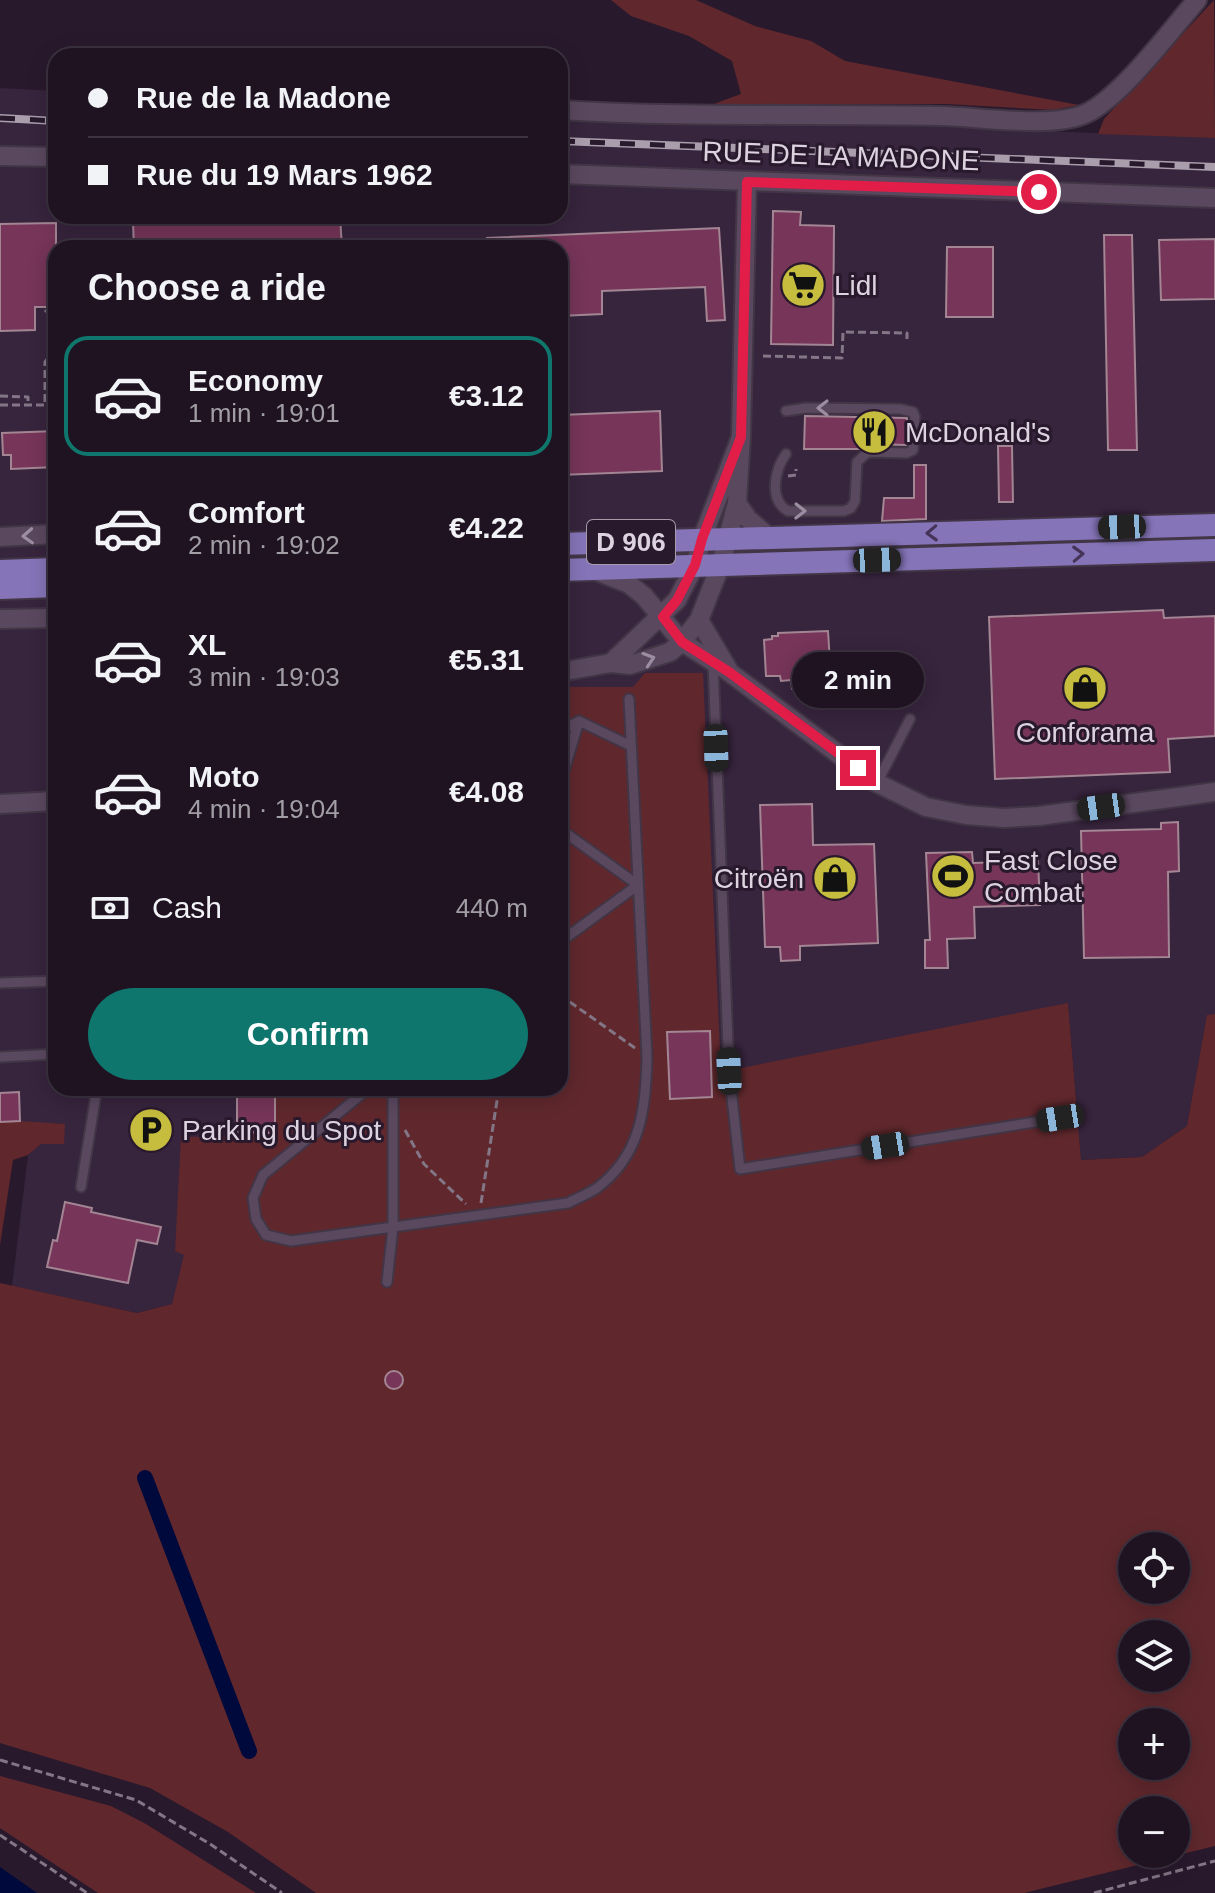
<!DOCTYPE html>
<html lang="en">
<head>
<meta charset="utf-8">
<style>
	:root { --surface:#1f1322; --page:#271c2a; --text:#f1f3f6; --muted:#a19ea5; --line:#3c3240; --accent:#0f766e }
	body { margin:0; font-family:Helvetica,sans-serif; background:var(--page); color:var(--text); height:100vh; display:flex; flex-direction:column; font-size:30px; white-space:nowrap }
	* { box-sizing:border-box; margin:0 }
	p { font-size:26px; color:var(--muted) }
	.icon { flex:none; width:44px; height:44px; fill:none; stroke:currentColor; stroke-width:2; stroke-linecap:round; stroke-linejoin:round }
	.map { position:relative; flex:1; overflow:hidden }
	.side { position:absolute; left:48px; top:240px; width:520px; height:856px; display:flex; flex-direction:column; background:var(--surface); border-radius:24px; box-shadow:0 4px 20px #0003,0 0 0 2px var(--line) }
	.side>* { flex:none }
	.top-card { position:absolute; left:48px; top:48px; width:520px; height:176px; border-radius:24px; box-shadow:0 4px 20px #0003,0 0 0 2px var(--line); display:grid; align-content:center; height:176px; padding:0 40px; background:var(--surface) }
	.tools { position:absolute; left:1118px; top:1532px; display:grid; gap:16px }
	.tools a { display:grid; place-items:center; width:72px; height:72px; border-radius:50%; background:var(--surface); box-shadow:0 4px 20px #0003,0 0 0 2px var(--line); font-size:40px }
	.end { position:absolute; width:36px; height:36px; margin:-18px; border:10px solid #e11d48; background:#fff; box-shadow:0 0 0 4px #fff }
	.from { border-radius:50% }
	.bubble { position:absolute; height:56px; border-radius:28px; background:var(--surface); box-shadow:0 4px 20px #0003,0 0 0 2px var(--line); font-size:26px; font-weight:700; line-height:56px; text-align:center }
	.car { position:absolute; width:24px; height:48px; margin:-24px -12px; border-radius:10px; box-shadow:0 0 6px 2px #0007; background:linear-gradient(#222 24%,#8ab4d8 0 40%,#222 0 76%,#8ab4d8 0 86%,#222 0) }
	.top-card b { display:flex; align-items:center; gap:28px; height:76px; font-size:30px }
	.top-card b+b { border-top:2px solid var(--line) }
	.top-card i { width:20px; height:20px; background:var(--text) }
	ul { padding:0; list-style:none }
	li { display:flex; align-items:center; gap:24px; height:120px; margin:0 16px 12px; padding:0 24px; border:4px solid transparent; border-radius:24px }
	li div { flex:1 }
	li b { display:block; font-size:30px }
	li em { font-style:normal; font-weight:700 }
	li.current { border-color:var(--accent) }
	li>.icon { width:72px; height:72px; stroke-width:1.5 }
	h2 { padding:0 40px; font-size:36px; line-height:96px }
	.pay { display:flex; align-items:center; gap:20px; height:88px; padding:0 40px; font-size:30px }
	.pay p { margin-inline-start:auto }
	.cta { display:flex; gap:16px; margin-top:auto; padding:16px 40px }
	.cta a { flex:1; height:92px; border-radius:48px; background:var(--accent); color:#fff; font-size:32px; font-weight:700; line-height:92px; text-align:center }
	.map>svg:first-child { display:block }
</style>
</head>
<body>
<div class="map">
<svg width="1215" height="1893" viewBox="0 0 1215 1893">
	<rect width="100%" height="100%" fill="#29192d"/>
	<path fill="#37243d" fill-rule="evenodd" d="M0,88L56,91V216H560V119L644,123L809,121L1215,138V1014L1207,1016L1187,1126L1142,1157L1081,1160L1068,1004L185,1255L172,1304L137,1313L12,1286L28,1155L64,1124L0,1122ZM56,248H560V1088H56Z"/>
	<path fill="#60282d" fill-rule="evenodd" d="M611,0H696L755,26L811,41L845,61L1079,105L1053,110L946,104L711,105L741,94L732,61L689,36L631,16Z
		M1214,0L1215,138L1098,134L1104,119Z
		M645,673H703L721,1072L1068,1003L1081,1160L1142,1157L1187,1126L1207,1015L1215,1014V1846L1024,1893H316L228,1832L150,1788L0,1743V1283L137,1313L172,1304L184,1255L175,1251L181,1137L236,1136L237,1088H560V687H633ZM1132,1546H1176V1590H1132ZM1132,1634H1176V1678H1132ZM1132,1722H1176V1766H1132ZM1132,1810H1176V1854H1132Z
		M20,1121L65,1124L64,1144H41L28,1155L13,1160L0,1245V1122Z
		M0,1776L111,1806L146,1824L256,1893H98L0,1828Z"/>
	<path fill="#00093c" d="M0,1867L37,1893H0Z"/>
	<g fill="none" stroke-linecap="round" stroke-linejoin="round">
		<path stroke="#00093c" stroke-width="16" d="M145,1478L249,1751"/>
	</g>
	<path fill="#763559" stroke="#a38593" stroke-width="2" d="M773,211L801,212L800,225L834,226L833,345L771,344Z
		M297,216H340L342,248H134L133,223Z
		M56,223V307H35V330L0,331V224Z
		M719,228L725,320L707,321L705,287L602,291V314L560,316V248H488L487,238Z
		M1104,235H1132L1137,450H1108Z
		M1215,239V299L1161,300L1159,240Z
		M947,247H993V317H946Z
		M660,411L662,471L560,475V415Z
		M805,416L907,418L906,445L868,444L860,449H804Z
		M56,431V467L11,469V455H3L2,433Z
		M998,446H1012L1013,502H999Z
		M914,465H926V519L882,521L884,498H914Z
		M1163,610L1164,618L1215,616V736L1168,739L1170,772L995,779L989,617Z
		M828,631L831,678H825V687L792,689L791,680L781,681L780,676H766L764,640L772,639V636H778V633Z
		M812,804L813,845L874,844L878,943L800,946V960L781,961L780,947H765L760,805Z
		M1178,822L1179,871L1168,872L1169,957L1084,958L1081,831L1161,829V823Z
		M972,852L973,863L1038,861L1040,905L974,907L975,938L947,939L948,968H925V940H930L926,853Z
		M710,1031L712,1097L670,1099L667,1032Z
		M237,1088H275V1133L237,1132Z
		M19,1092L20,1121L0,1122V1093Z
		M65,1202L92,1208L91,1212L161,1227L157,1244L137,1240L128,1283L47,1267L53,1240L57,1241Z
		M385 1380a9 9 0 1 1 18 0a9 9 0 1 1-18 0Z"/>
	<g fill="none" stroke-linecap="round" stroke-linejoin="round">
		<g stroke="#423646" stroke-width="13">
			<path id="service" d="M786,454C775,469 768,500 788,511H844L851,508L855,501L857,462L868,452L907,453L913,450L915,417L913,412L900,409L806,408L786,411
				M713,662L729,1071L740,1169L1060,1118
				M560,731L579,721
				M877,783L910,719
				M560,784L579,721L631,746
				M560,829L638,885L560,942
				M0,983L56,981
				M0,1057L56,1054
				M369,1088L263,1175L253,1198L256,1219L266,1235L291,1241L568,1203C577,1198 588,1194 597,1188C641,1155 646,1108 647,1057L629,699
				M81,1187L97,1088
				M387,1282L393,1227V1088"/>
		</g>
		<g stroke="#423646" stroke-width="22">
			<path id="minor" d="M560,110C687,118 815,113 943,116C981,117 1054,129 1087,113C1122,96 1170,31 1197,0
				M0,156L56,157
				M560,174L1215,198
				M741,437L747,182
				M0,537L56,534
				M596,571L629,584L644,596L682,642L729,672L877,783L926,807L966,815L1004,818L1039,816L1215,792
				M0,619L56,618
				M699,620L728,669
				M611,663L677,600L695,565L702,539L741,437L737,503L748,519L770,538
				M560,672L611,663L630,665L670,652L682,642L699,620L721,564L737,503
				M0,804L56,801"/>
		</g>
		<g stroke="#423646" stroke-width="26">
			<path id="primary" d="M560,544L1215,525
				M560,570L1215,550
				M0,571L56,569
				M0,588L56,586"/>
		</g>
		<path stroke="#837686" stroke-width="3" stroke-dasharray="8 4" stroke-linecap="butt" d="M45,310L56,321
			M763,356L842,358L843,332L907,333V339
			M0,396L28,397V405
			M0,405H45V362L56,347V324
			M788,476L796,475V469
			M560,995L635,1048
			M479,1088L498,1093
			M405,1130L424,1164L466,1204
			M481,1203L499,1088
			M0,1760L136,1800L210,1844L282,1893
			M0,1835L87,1893
			M1094,1893L1215,1861"/>
		<use href="#service" stroke="#5a485f" stroke-width="9"/>
		<use href="#minor" stroke="#5a485f" stroke-width="18"/>
		<use href="#primary" stroke="#8574b8" stroke-width="22"/>
		<g stroke="#aa9ead" stroke-width="8">
			<path id="rail" d="M0,118L56,121
				M560,141L1215,167"/>
		</g>
		<use href="#rail" stroke="#29192d" stroke-width="5" stroke-dasharray="15" stroke-linecap="butt"/>
	</g>
	<defs><path id="oneway-chevron" d="M-2-3.5L2.5 0L-2 3.5" fill="none" stroke-width="1.6" stroke-linecap="round" stroke-linejoin="round" transform="scale(2)"/></defs>
	<g stroke="#9c8ea0">
		<use href="#oneway-chevron" transform="translate(823 408) rotate(-180)"/>
		<use href="#oneway-chevron" transform="translate(800 511) rotate(1)"/>
		<use href="#oneway-chevron" transform="translate(28 536) rotate(177)"/>
		<use href="#oneway-chevron" transform="translate(649 659) rotate(-18)"/>
	</g>
	<g stroke="#453457">
		<use href="#oneway-chevron" transform="translate(932 533) rotate(178)"/>
		<use href="#oneway-chevron" transform="translate(1078 554) rotate(-2)"/>
	</g>
	<g fill="none" stroke-linecap="round" stroke-linejoin="round">
		<path stroke="#e11d48" stroke-width="10" d="M858,768L729,672L682,642L663,617L677,600L695,565L702,539L741,437L747,182L1039,192"/>
	</g>
	<defs>
		<g id="supermarket-disc" transform="scale(2.3)"><circle r="9.5" fill="#c6bc3d" stroke="#29192d"/><path d="M-6-5.5h2.5l.6 2H6L4.5 2H-2.5L-4.4-4H-6ZM-1.5 3.2a1.3 1.3 0 1 0 .1 0ZM3 3.2a1.3 1.3 0 1 0 .1 0Z" fill="#111"/></g>
		<g id="restaurant-disc" transform="scale(2.3)"><circle r="9.5" fill="#c6bc3d" stroke="#29192d"/><path d="M-5-6h1v4h1v-4h1v4h1v-4h1v5L-1.5 .5V6h-2V.5L-5-1ZM5-6V6H3V1.5H1.5Q1.5-4 5-6Z" fill="#111"/></g>
		<g id="shop-disc" transform="scale(2.3)"><circle r="9.5" fill="#c6bc3d" stroke="#29192d"/><path d="M-5-2.5h2.3a2.7 3.5 0 0 1 5.4 0H5L5.5 6h-11ZM-1.5-2.5h3a1.5 2.3 0 0 0-3 0Z" fill="#111"/></g>
		<g id="stadium-disc" transform="scale(2.3)"><circle r="9.5" fill="#c6bc3d" stroke="#29192d"/><path d="M0-5a6.5 5 0 1 0 0 10a6.5 5 0 1 0 0-10ZM-3.5-1.8h7v3.6h-7Z" fill="#111"/></g>
		<g id="parking-disc" transform="scale(2.3)"><circle r="9.5" fill="#c6bc3d" stroke="#29192d"/><path d="M-3.5-5.5H1a3.5 3.5 0 0 1 0 7H-1V5.5H-3.5ZM-1-3.4V-.6H.8a1.4 1.4 0 0 0 0-2.8Z" fill="#111"/></g>
	</defs>
	<g fill-rule="evenodd">
		<use href="#supermarket-disc" x="803" y="285"/>
		<use href="#restaurant-disc" x="874" y="432"/>
		<use href="#shop-disc" x="1085" y="688"/>
		<use href="#stadium-disc" x="953" y="876"/>
		<use href="#shop-disc" x="835" y="878"/>
		<use href="#parking-disc" x="151" y="1130"/>
	</g>
	<g text-anchor="middle" dominant-baseline="central" stroke-width="6" stroke-linejoin="round" paint-order="stroke">
		<rect fill="#29192d" stroke="#a79baa" stroke-width="2" x="587" y="520" width="88" height="44" rx="6"/>
		<g font-size="26" font-weight="bold" fill="#ddd3e0">
			<text x="631" y="542">D 906</text>
		</g>
		<g font-size="28" fill="#ddd3e0" stroke="#29192d">
			<text transform="translate(841 156) rotate(2)">RUE DE LA MADONE</text>
		</g>
		<g font-size="28" fill="#ddd3e0" stroke="#29192d" text-anchor="start">
			<text x="834" y="285">Lidl</text>
			<text x="905" y="432">McDonald's</text>
			<text x="1085" y="732" text-anchor="middle">Conforama</text>
			<text x="984" y="860">Fast Close<tspan x="984" dy="32">Combat</tspan></text>
			<text x="804" y="878" text-anchor="end">Citroën</text>
			<text x="182" y="1130">Parking du Spot</text>
		</g>
	</g>
</svg>
<div class="tools">
<a><svg class="icon" aria-label="locate" viewBox="0 0 24 24"><circle cx="12" cy="12" r="6"/><path d="M12 2v4M12 18v4M2 12h4M18 12h4"/></svg></a>
<a><svg class="icon" aria-label="layers" viewBox="0 0 24 24"><path d="M12 4l9 5-9 5-9-5zM3 14l9 5 9-5"/></svg></a>
<a>+</a>
<a>−</a>
</div>
<i class="end from" style="left:1039px;top:192px"></i>
<i class="end" style="left:858px;top:768px"></i>
<div class="bubble" style="left:792px;top:652px;width:132px">2 min</div>
<i class="car" style="left:1122px;top:527px;rotate:268deg"></i>
<i class="car" style="left:877px;top:560px;rotate:88deg"></i>
<i class="car" style="left:716px;top:748px;rotate:178deg"></i>
<i class="car" style="left:1101px;top:807px;rotate:262deg"></i>
<i class="car" style="left:729px;top:1071px;rotate:357deg"></i>
<i class="car" style="left:1060px;top:1118px;rotate:261deg"></i>
<i class="car" style="left:885px;top:1146px;rotate:261deg"></i>
<div class="top-card">
<b><i class="from"></i>Rue de la Madone</b>
<b><i></i>Rue du 19 Mars 1962</b>
</div>
<section class="side">
<h2>Choose a ride</h2>
<ul>
<li class="current"><svg class="icon" aria-label="car" viewBox="0 0 24 24"><path d="M5 17H2v-5l4-1 3-4h7l3 4 3 1v5h-3M9 17h6M6 11h13"/><circle cx="7" cy="17" r="2"/><circle cx="17" cy="17" r="2"/></svg><div><b>Economy</b><p>1 min · 19:01</p></div><em>€3.12</em></li>
<li><svg class="icon" aria-label="car" viewBox="0 0 24 24"><path d="M5 17H2v-5l4-1 3-4h7l3 4 3 1v5h-3M9 17h6M6 11h13"/><circle cx="7" cy="17" r="2"/><circle cx="17" cy="17" r="2"/></svg><div><b>Comfort</b><p>2 min · 19:02</p></div><em>€4.22</em></li>
<li><svg class="icon" aria-label="car" viewBox="0 0 24 24"><path d="M5 17H2v-5l4-1 3-4h7l3 4 3 1v5h-3M9 17h6M6 11h13"/><circle cx="7" cy="17" r="2"/><circle cx="17" cy="17" r="2"/></svg><div><b>XL</b><p>3 min · 19:03</p></div><em>€5.31</em></li>
<li><svg class="icon" aria-label="car" viewBox="0 0 24 24"><path d="M5 17H2v-5l4-1 3-4h7l3 4 3 1v5h-3M9 17h6M6 11h13"/><circle cx="7" cy="17" r="2"/><circle cx="17" cy="17" r="2"/></svg><div><b>Moto</b><p>4 min · 19:04</p></div><em>€4.08</em></li>
</ul>
<div class="pay"><svg class="icon" aria-label="cash" viewBox="0 0 24 24"><path d="M3 7h18v10H3z"/><circle cx="12" cy="12" r="2"/></svg>Cash<p>440 m</p></div>
<div class="cta"><a>Confirm</a></div>
</section>
</div>
</body>
</html>
